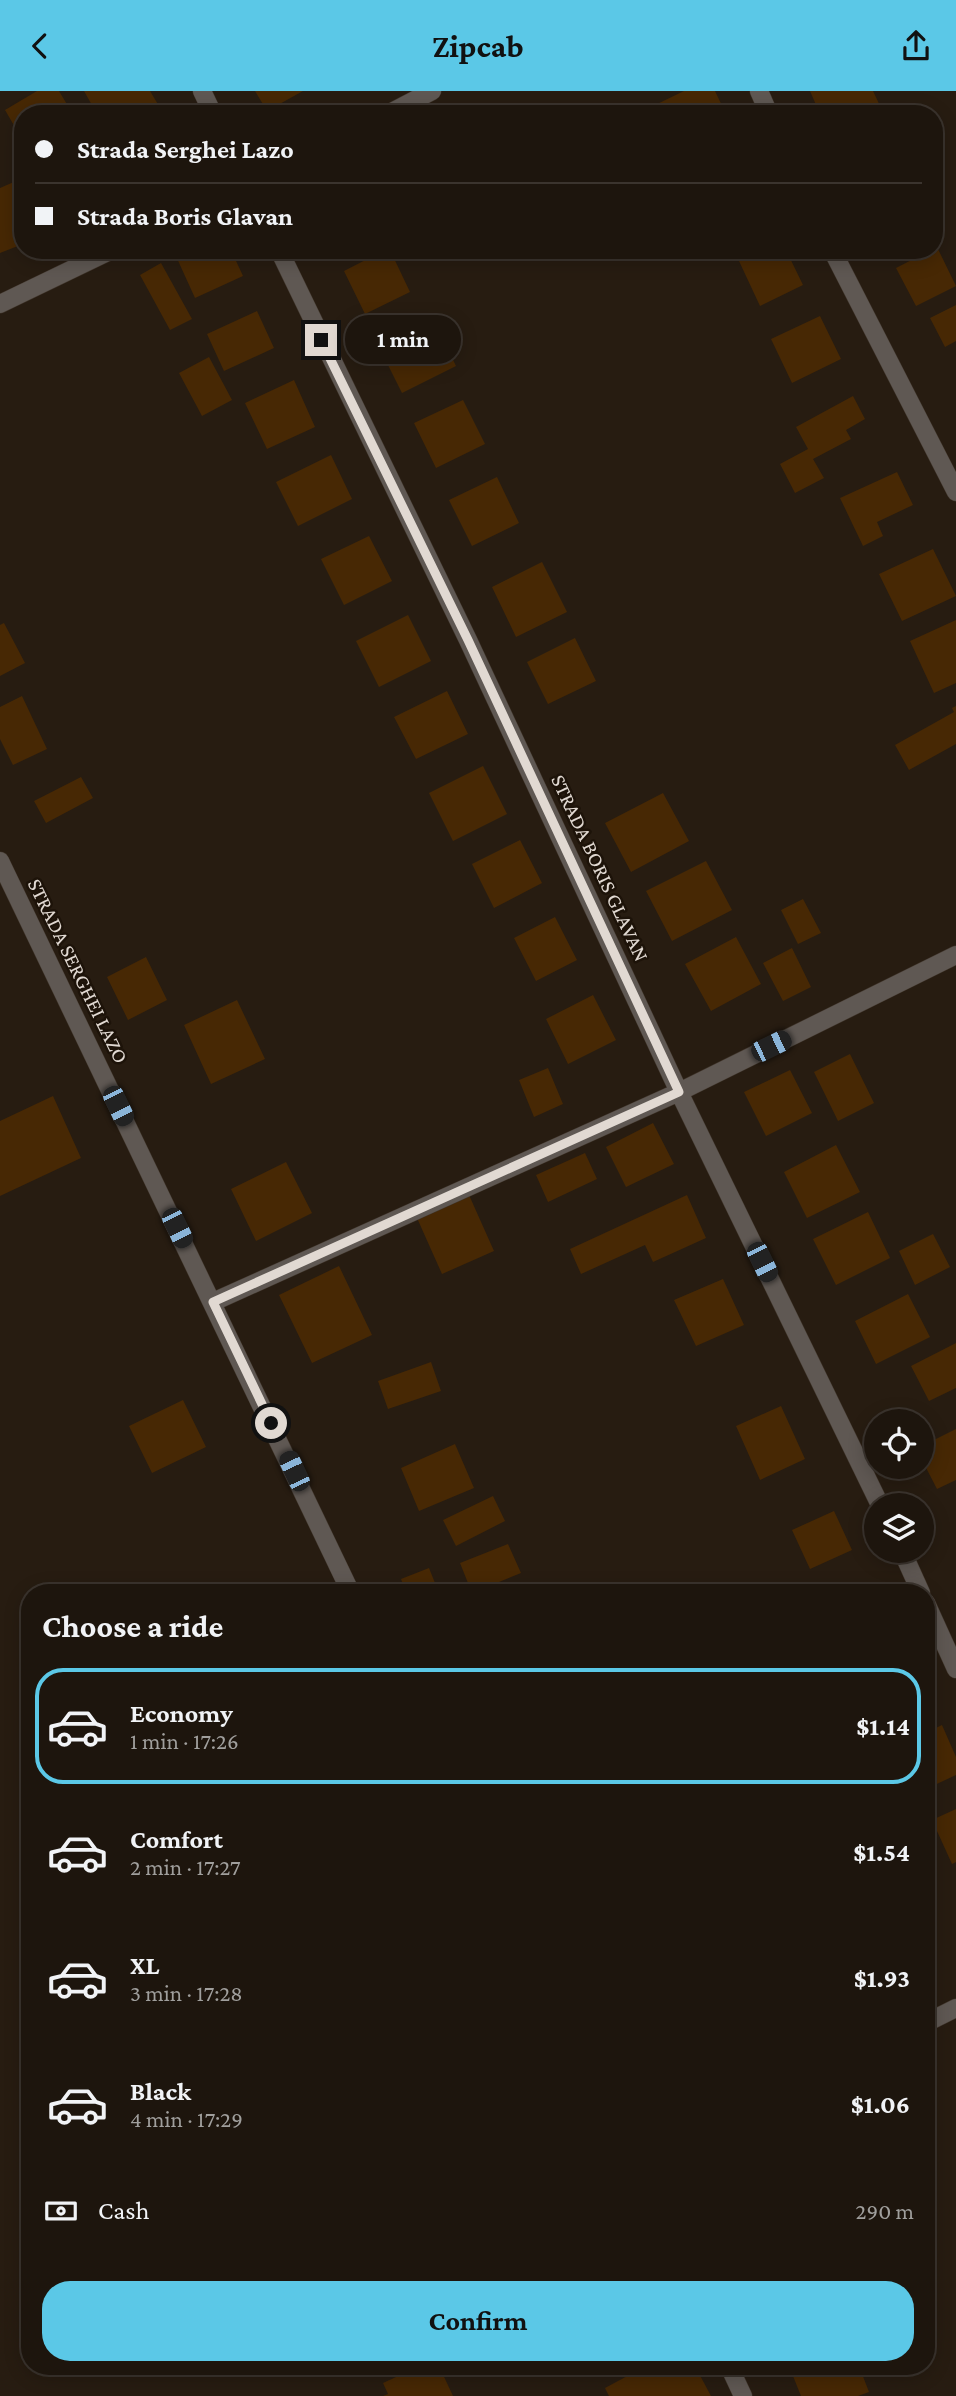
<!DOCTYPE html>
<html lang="en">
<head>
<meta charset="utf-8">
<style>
	:root { --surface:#1d150d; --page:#2a221b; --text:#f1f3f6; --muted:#a09f9d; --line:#3b342e; --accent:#5bc8e7 }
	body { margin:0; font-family:"Crimson Pro",serif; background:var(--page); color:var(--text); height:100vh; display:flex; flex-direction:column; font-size:26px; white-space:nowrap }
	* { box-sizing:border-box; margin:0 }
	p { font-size:23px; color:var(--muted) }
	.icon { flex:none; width:38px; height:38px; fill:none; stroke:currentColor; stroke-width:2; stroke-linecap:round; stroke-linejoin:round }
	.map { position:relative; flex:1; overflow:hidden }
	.sheet { position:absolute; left:21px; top:1493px; width:914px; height:791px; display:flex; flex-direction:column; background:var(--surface); border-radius:28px; box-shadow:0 4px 18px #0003,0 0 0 2px var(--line) }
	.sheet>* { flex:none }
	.hud { position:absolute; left:14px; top:14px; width:929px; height:154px; border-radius:28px; box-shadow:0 4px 18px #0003,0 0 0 2px var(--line); display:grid; align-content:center; height:154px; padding:0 21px; background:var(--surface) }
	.buttons { position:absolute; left:864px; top:1318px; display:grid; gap:14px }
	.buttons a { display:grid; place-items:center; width:70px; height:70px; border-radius:50%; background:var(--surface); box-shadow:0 4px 18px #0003,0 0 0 2px var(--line); font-size:35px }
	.end { position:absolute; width:32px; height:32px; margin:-16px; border:9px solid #e1d9d2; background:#111; box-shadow:0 0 0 4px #111 }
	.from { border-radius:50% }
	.bubble { position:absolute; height:49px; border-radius:24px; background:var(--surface); box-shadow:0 4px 18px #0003,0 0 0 2px var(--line); font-size:23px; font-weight:700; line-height:49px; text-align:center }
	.car { position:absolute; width:21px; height:42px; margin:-21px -10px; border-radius:9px; box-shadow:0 0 5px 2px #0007; background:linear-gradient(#222 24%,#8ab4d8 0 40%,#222 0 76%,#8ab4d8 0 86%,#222 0) }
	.hud b { display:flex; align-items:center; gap:24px; height:66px; font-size:26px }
	.hud b+b { border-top:2px solid var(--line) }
	.hud i { width:18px; height:18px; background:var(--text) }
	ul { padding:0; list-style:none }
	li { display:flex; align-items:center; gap:21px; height:116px; margin:0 14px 10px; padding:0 7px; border:4px solid transparent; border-radius:28px }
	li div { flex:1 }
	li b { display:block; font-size:26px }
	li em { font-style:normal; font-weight:700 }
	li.active { border-color:var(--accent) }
	li>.icon { width:63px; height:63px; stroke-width:1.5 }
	h2 { padding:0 21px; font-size:32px; line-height:84px }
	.pay { display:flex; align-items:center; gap:18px; height:77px; padding:0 21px; font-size:26px }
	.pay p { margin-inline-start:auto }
	.cta { display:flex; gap:14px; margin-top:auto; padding:14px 21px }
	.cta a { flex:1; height:80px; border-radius:28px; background:var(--accent); color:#111; font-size:28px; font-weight:700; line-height:80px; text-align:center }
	header { display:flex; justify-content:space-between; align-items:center; height:91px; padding:0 21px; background:var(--accent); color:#111; font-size:32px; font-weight:700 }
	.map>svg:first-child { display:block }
</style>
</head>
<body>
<header><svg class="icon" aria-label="back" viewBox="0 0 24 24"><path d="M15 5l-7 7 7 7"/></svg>Zipcab<svg class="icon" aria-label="share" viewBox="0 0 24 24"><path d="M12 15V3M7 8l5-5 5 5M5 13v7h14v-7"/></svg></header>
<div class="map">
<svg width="956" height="2305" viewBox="0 0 956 2305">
	<rect width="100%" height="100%" fill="#271c11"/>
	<path fill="#472804" d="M37,0H59L68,15L54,23H23V41L19,43L5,19Z
		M84,0H150L159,15L146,23H97Z
		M255,0H303L267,20Z
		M684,0H715L726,23H657L653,15Z
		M810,0H873L882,19L875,23H820Z
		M23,87V153L0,162V97Z
		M937,156L956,195L916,215L896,177Z
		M183,159H231L243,185L195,207L175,163Z
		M385,159H390L410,201L365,223L344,180Z
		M761,159H786L803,194L760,215L739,170Z
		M161,172L192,228L170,239L140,184Z
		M956,214V250L945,256L930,227Z
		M257,220L274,257L224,280L207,243Z
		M820,225L841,268L792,292L771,248Z
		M433,228L456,275L402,302L378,254Z
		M209,266L232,309L202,325L179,282Z
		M294,289L315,336L267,358L245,312Z
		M853,305L865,328L846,339L851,348L813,368L824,387L795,402L780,373L808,358L796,336Z
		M463,309L485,353L436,377L414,332Z
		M331,364L352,408L298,435L276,391Z
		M897,381L913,414L877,431L883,445L863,455L840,407Z
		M497,386L519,432L472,455L449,409Z
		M369,445L392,490L344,514L321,468Z
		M933,458L956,505L902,530L879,483Z
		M542,471L567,521L516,546L492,496Z
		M408,524L431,570L379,596L356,550Z
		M956,529V592L934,602L910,550Z
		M4,532L25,572L0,585V534Z
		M575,547L596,590L548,613L527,571Z
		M447,600L468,643L416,668L394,626Z
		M22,605L47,658L13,674L0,648V616Z
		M956,615V653L909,679L895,654L954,621L952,617Z
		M483,675L507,723L453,750L429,702Z
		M81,686L93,707L46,732L34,710Z
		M663,702L689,750L631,781L605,732Z
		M520,749L542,792L494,817L472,773Z
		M706,770L732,819L672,850L646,800Z
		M803,808L821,842L798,853L781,819Z
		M555,826L577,869L536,890L514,847Z
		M736,846L761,893L711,920L685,873Z
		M792,857L811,896L783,910L763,872Z
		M146,866L167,909L128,929L107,886Z
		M593,904L616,949L568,973L546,928Z
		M237,909L265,968L211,993L184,934Z
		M850,963L874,1012L838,1030L814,981Z
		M548,977L563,1013L534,1026L519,989Z
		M790,979L812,1022L766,1045L744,1001Z
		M53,1005L81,1067L0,1105V1030Z
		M653,1032L674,1073L626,1096L606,1056Z
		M836,1054L860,1101L807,1127L784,1081Z
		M585,1062L597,1088L548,1111L536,1084Z
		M286,1071L312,1122L256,1150L231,1098Z
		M469,1104L494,1160L442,1183L417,1127Z
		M687,1104L706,1147L653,1171L645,1154L581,1183L570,1158Z
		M868,1121L890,1167L836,1194L813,1148Z
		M933,1143L950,1176L915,1194L899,1160Z
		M339,1175L372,1244L312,1272L279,1204Z
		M723,1188L744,1234L696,1255L674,1209Z
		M908,1203L930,1246L876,1273L855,1230Z
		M956,1252V1297L929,1310L911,1275Z
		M431,1271L441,1300L388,1318L378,1290Z
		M183,1309L206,1356L152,1382L129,1335Z
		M781,1315L805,1368L760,1389L736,1335Z
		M956,1338V1389L937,1398L922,1369V1355Z
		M455,1353L474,1397L419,1420L401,1377Z
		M493,1405L505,1430L456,1455L443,1429Z
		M834,1420L852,1459L810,1478L792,1439Z
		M508,1453L521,1482L472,1502L460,1472Z
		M429,1477L439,1502H406L401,1488Z
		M870,1492L875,1502H848Z
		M942,1634L956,1666V1684L926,1698V1642Z
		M956,1718V1771L952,1773L932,1729Z
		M420,2275H439L453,2305H383L388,2303L383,2292Z
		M646,2275H695L711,2305H609L605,2297Z
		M789,2275H859L869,2301L858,2305H801Z"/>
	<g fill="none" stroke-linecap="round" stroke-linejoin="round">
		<g stroke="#41362c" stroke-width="19">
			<path id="minor" d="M202,0L213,23
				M759,0L769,23
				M388,23L432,0
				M279,159L468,549L679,1001L880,1414
				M832,159L956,401
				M0,213L112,159
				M0,770L351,1502
				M213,1211L679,1001L956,864
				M902,1460L921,1502
				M926,1512L956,1578
				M926,1932L956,1917
				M729,2275L743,2305"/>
		</g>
		<use href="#minor" stroke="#5f5853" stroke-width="18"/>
	</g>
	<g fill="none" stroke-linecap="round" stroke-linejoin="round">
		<path stroke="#e1d9d2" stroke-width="9" d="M271,1332L213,1211L679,1001L468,549L321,249"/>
	</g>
	<g text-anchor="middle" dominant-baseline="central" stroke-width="5" stroke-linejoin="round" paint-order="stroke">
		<g font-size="21" fill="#e1d9d2" stroke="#1d1309">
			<text transform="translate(600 777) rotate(65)">STRADA BORIS GLAVAN</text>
			<text transform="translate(78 880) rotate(64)">STRADA SERGHEI LAZO</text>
		</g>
	</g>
</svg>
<div class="buttons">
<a><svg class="icon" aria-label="locate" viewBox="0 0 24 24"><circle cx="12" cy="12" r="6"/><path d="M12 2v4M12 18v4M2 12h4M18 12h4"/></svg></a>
<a><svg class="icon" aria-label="layers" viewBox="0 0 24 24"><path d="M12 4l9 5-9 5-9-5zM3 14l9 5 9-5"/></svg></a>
</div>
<i class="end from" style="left:271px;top:1332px"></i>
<i class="end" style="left:321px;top:249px"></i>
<div class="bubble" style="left:345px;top:224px;width:116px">1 min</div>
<i class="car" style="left:771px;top:955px;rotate:64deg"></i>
<i class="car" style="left:118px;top:1015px;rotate:154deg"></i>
<i class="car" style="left:177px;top:1137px;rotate:154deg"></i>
<i class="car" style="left:762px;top:1171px;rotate:154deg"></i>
<i class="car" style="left:294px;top:1380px;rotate:335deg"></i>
<div class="hud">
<b><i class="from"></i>Strada Serghei Lazo</b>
<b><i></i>Strada Boris Glavan</b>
</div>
<section class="sheet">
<h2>Choose a ride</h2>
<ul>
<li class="active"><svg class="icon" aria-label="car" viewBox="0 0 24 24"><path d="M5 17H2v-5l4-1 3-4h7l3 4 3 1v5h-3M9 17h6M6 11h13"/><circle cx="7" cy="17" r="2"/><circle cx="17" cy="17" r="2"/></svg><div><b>Economy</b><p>1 min · 17:26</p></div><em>$1.14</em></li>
<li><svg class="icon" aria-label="car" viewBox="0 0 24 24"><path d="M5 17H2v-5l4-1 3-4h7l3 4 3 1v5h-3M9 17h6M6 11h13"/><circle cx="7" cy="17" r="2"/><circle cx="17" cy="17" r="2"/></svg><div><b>Comfort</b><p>2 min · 17:27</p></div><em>$1.54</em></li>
<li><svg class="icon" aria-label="car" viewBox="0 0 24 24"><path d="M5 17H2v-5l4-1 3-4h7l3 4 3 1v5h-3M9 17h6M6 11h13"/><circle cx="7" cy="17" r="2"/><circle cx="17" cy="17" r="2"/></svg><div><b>XL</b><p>3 min · 17:28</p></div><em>$1.93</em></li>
<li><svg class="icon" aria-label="car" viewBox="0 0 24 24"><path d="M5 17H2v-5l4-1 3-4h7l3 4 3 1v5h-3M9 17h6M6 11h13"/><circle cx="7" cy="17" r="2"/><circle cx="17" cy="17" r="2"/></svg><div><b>Black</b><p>4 min · 17:29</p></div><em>$1.06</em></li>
</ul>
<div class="pay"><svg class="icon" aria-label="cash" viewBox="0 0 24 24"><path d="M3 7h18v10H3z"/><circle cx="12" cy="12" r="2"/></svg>Cash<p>290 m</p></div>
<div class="cta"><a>Confirm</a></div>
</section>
</div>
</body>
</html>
